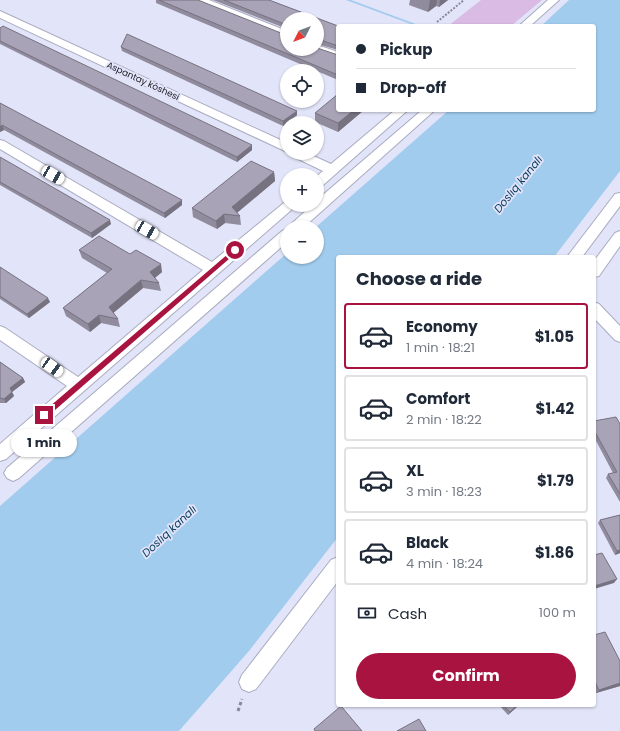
<!DOCTYPE html>
<html lang="en">
<head>
<meta charset="utf-8">
<style>
	:root { --surface:#fff; --page:#f6f6f7; --text:#1f2937; --muted:#747a83; --line:#e0e1e3; --accent:#a9133f }
	body { margin:0; font-family:Poppins,sans-serif; background:var(--page); color:var(--text); height:100vh; display:flex; flex-direction:column; font-size:15px; white-space:nowrap }
	* { box-sizing:border-box; margin:0 }
	p { font-size:13px; color:var(--muted) }
	.icon { flex:none; width:22px; height:22px; fill:none; stroke:currentColor; stroke-width:2; stroke-linecap:round; stroke-linejoin:round }
	.map { position:relative; flex:1; overflow:hidden }
	.drawer { position:absolute; left:336px; top:255px; width:260px; height:452px; display:flex; flex-direction:column; background:var(--surface); border-radius:4px; box-shadow:0 1px 3px #0004 }
	.drawer>* { flex:none }
	.guide { position:absolute; left:336px; top:24px; width:260px; height:88px; border-radius:4px; box-shadow:0 1px 3px #0004; display:grid; align-content:center; height:88px; padding:0 20px; background:var(--surface) }
	.needle { width:26px; rotate:228deg }
	.controls { position:absolute; left:280px; top:12px; display:grid; gap:8px }
	.controls a { display:grid; place-items:center; width:44px; height:44px; border-radius:50%; background:var(--surface); box-shadow:0 1px 3px #0004; font-size:20px }
	.end { position:absolute; width:18px; height:18px; margin:-9px; border:5px solid #a9133f; background:#fff; box-shadow:0 0 0 2px #fff }
	.from { border-radius:50% }
	.bubble { position:absolute; height:28px; border-radius:14px; background:var(--surface); box-shadow:0 1px 3px #0004; font-size:13px; font-weight:700; line-height:28px; text-align:center }
	.car { position:absolute; width:12px; height:24px; margin:-12px -6px; border-radius:5px; box-shadow:0 0 3px 1px #0007; background:linear-gradient(#fff 24%,#345 0 40%,#fff 0 76%,#345 0 86%,#fff 0) }
	.guide b { display:flex; align-items:center; gap:14px; height:38px; font-size:15px }
	.guide b+b { border-top:1px solid var(--line) }
	.guide i { width:10px; height:10px; background:var(--text) }
	ul { padding:0; list-style:none }
	li { display:flex; align-items:center; gap:12px; height:66px; margin:0 8px 6px; padding:0 12px; border:2px solid var(--line); border-radius:4px }
	li div { flex:1 }
	li b { display:block; font-size:15px }
	li em { font-style:normal; font-weight:700 }
	li.active { border-color:var(--accent) }
	li>.icon { width:36px; height:36px; stroke-width:1.5 }
	h2 { padding:0 20px; font-size:18px; line-height:48px }
	.pay { display:flex; align-items:center; gap:10px; height:44px; padding:0 20px; font-size:15px }
	.pay p { margin-inline-start:auto }
	.primary-button { display:flex; gap:8px; margin-top:auto; padding:8px 20px }
	.primary-button a { flex:1; height:46px; border-radius:24px; background:var(--accent); color:#fff; font-size:16px; font-weight:700; line-height:46px; text-align:center }
	.map>svg:first-child { display:block }
</style>
</head>
<body>
<div class="map">
<svg width="620" height="731" viewBox="0 0 620 731">
	<rect width="100%" height="100%" fill="#e2e4f9"/>
	<path fill="#d9bbe3" d="M481,0H542L511,26H448Z"/>
	<path fill="#a2ccee" d="M569,0H620V171L554,257H338V537L249,651L179,731H0V506L287,253V257H317L316,227L449,110H594V26H541Z"/>
	<g fill="none" stroke-linecap="round" stroke-linejoin="round">
		<path fill="#a2ccee" fill-rule="evenodd" d="M346,0H351L421,26H416Z"/>
		<g stroke="#aaacc0" stroke-width="2">
			<path id="street" d="M195,0H209L287,31V38L196,2Z
				M548,0H559L530,26H519Z
				M0,11L287,143V152L0,18Z
				M317,45L338,52V59L313,50L312,49H317Z
				M395,110H408L322,186L317,187V176L323,171L292,156L291,153H307L331,164Z
				M422,110H435L304,227H288L312,205H317V200Z
				M0,140L4,141L212,262L285,202L287,201V205H297L6,459L0,461V444L67,386L0,340V326L5,328L78,377L203,270L0,149Z
				M620,193V206L582,257H567L615,194Z
				M287,229V242L19,478L13,481L7,478L4,473L7,468L282,231Z
				M620,231V246L599,276L594,277V261L615,233Z
				M594,302L599,304L620,326V342L615,340L594,318Z
				M338,557V581L256,689L249,692L242,689L239,682L242,675L331,560Z"/>
		</g>
		<path stroke="#888a98" stroke-width="2" stroke-dasharray="2 1.5" stroke-linecap="butt" d="M437,22L464,0"/>
		<path stroke="#888a98" stroke-width="3" stroke-dasharray="3.5 2.5" stroke-linecap="butt" d="M238,711L242,699"/>
		<use href="#street" fill="#fff" fill-rule="evenodd"/>
	</g>
	<path fill="#918c9d" d="M156,0H198L287,49L338,55V80L156,3Z
		M213,0H269L338,26V50L317,44V45V19H287V29Z
		M410,0H448L439,7L436,6L428,12L409,5Z
		M0,28L252,150L237,162L0,44Z
		M121,47L297,111V115L283,126L122,51Z
		M0,103L182,205L165,218L4,130L0,132Z
		M364,110L338,132L315,122V113Z
		M0,157L111,224L92,238L0,185Z
		M274,172L275,181L237,213L240,216L241,225L225,223L217,229L193,217L192,208Z
		M79,250L130,254L162,272L155,278L159,283L161,291L143,288L113,313L118,319L120,327L101,323L90,332L66,316L63,308L107,273L82,258Z
		M0,267L50,302L29,318L0,299Z
		M0,362L23,378L25,382L12,392L14,396L6,403H0Z
		M594,421L620,424V502L606,478L608,474L613,473L594,437Z
		M620,515V553L615,555L598,523L600,520Z
		M594,635L620,661V686L596,693L594,688Z
		M499,705H519L508,715Z"/>
	<path fill="#767280" d="M430,0H437L436,6L428,12Z
		M440,0H448L439,7Z
		M354,110H364L338,132V123Z
		M297,111V115L283,126V121Z
		M2,125L4,130L0,132V127Z
		M252,145V150L237,162V157Z
		M274,172L275,181L233,216L232,207Z
		M182,200V205L165,218L164,213Z
		M224,214L225,223L217,229L216,221Z
		M110,220L111,224L92,238L91,233Z
		M161,264L162,272L152,280L150,272Z
		M141,280L143,288L111,315L109,307Z
		M48,298L50,302L29,318L27,314Z
		M99,315L101,323L90,332L88,324Z
		M23,378L25,382L12,392L14,396L6,403L4,399L10,388Z
		M620,550V553L615,555L617,551Z
		M617,579L614,583L594,589V586Z
		M620,683V686L596,693L599,690Z
		M518,705H519L508,715L510,712Z"/>
	<path fill="#a9a3b7" stroke="#767280" d="M159,0H198L286,35L287,34V49H317V48L338,55V75Z
		M224,0H269L338,26V46L318,39L317,40V19H287V25Z
		M3,26L252,145L237,157L0,41V28Z
		M127,34L297,111L283,121L121,47Z
		M338,94V110H354L338,123L315,113Z
		M0,103L182,200L164,213L2,125L0,127Z
		M0,157L110,220L91,233L0,182Z
		M251,161L274,172L232,207L240,216L224,214L216,221L192,208Z
		M99,236L130,254L136,250L161,264L150,272L159,283L141,280L109,307L118,319L99,315L88,324L63,308L112,269L79,250Z
		M0,267L48,298L27,314L0,296Z
		M0,362L23,378L10,388L12,392L4,399L0,398Z
		M616,417L620,424V494L608,474L617,472L594,430V421Z
		M620,515V550L617,551L600,520Z
		M602,553L617,579L594,586V555Z
		M605,632L620,661V683L599,690L594,680V635Z
		M503,705H518L510,712Z
		M341,706L362,731H315L314,729Z
		M419,719L426,731H397Z"/>
	<path fill="#a9133f" d="M235,248L237,249V252L47,417H42V413Z"/>
	<g text-anchor="middle" dominant-baseline="central" stroke-width="3.5" stroke-linejoin="round" paint-order="stroke">
		<g font-size="9" fill="#1a1b22" stroke="#e2e4f9">
			<text transform="translate(143 81) rotate(25)">Aspantay kóshesi</text>
		</g>
		<g font-size="11" font-style="italic" fill="#0d3f60" stroke="#e2e4f9">
			<text transform="translate(518 184) rotate(-51)">Doslıq kanalı</text>
			<text transform="translate(169 531) rotate(-43)">Doslıq kanalı</text>
		</g>
	</g>
</svg>
<div class="controls">
<a><svg class="needle" viewBox="-14 -14 28 28"><path d="M0-13l5 13h-10z" fill="#e53935"/><path d="M0 13l5-13h-10z" fill="#747a83"/></svg></a>
<a><svg class="icon" aria-label="locate" viewBox="0 0 24 24"><circle cx="12" cy="12" r="6"/><path d="M12 2v4M12 18v4M2 12h4M18 12h4"/></svg></a>
<a><svg class="icon" aria-label="layers" viewBox="0 0 24 24"><path d="M12 4l9 5-9 5-9-5zM3 14l9 5 9-5"/></svg></a>
<a>+</a>
<a>−</a>
</div>
<i class="end from" style="left:235px;top:250px"></i>
<i class="end" style="left:44px;top:415px"></i>
<div class="bubble" style="left:11px;top:429px;width:66px">1 min</div>
<i class="car" style="left:53px;top:175px;rotate:120deg"></i>
<i class="car" style="left:147px;top:230px;rotate:120deg"></i>
<i class="car" style="left:52px;top:367px;rotate:125deg"></i>
<div class="guide">
<b><i class="from"></i>Pickup</b>
<b><i></i>Drop-off</b>
</div>
<section class="drawer">
<h2>Choose a ride</h2>
<ul>
<li class="active"><svg class="icon" aria-label="car" viewBox="0 0 24 24"><path d="M5 17H2v-5l4-1 3-4h7l3 4 3 1v5h-3M9 17h6M6 11h13"/><circle cx="7" cy="17" r="2"/><circle cx="17" cy="17" r="2"/></svg><div><b>Economy</b><p>1 min · 18:21</p></div><em>$1.05</em></li>
<li><svg class="icon" aria-label="car" viewBox="0 0 24 24"><path d="M5 17H2v-5l4-1 3-4h7l3 4 3 1v5h-3M9 17h6M6 11h13"/><circle cx="7" cy="17" r="2"/><circle cx="17" cy="17" r="2"/></svg><div><b>Comfort</b><p>2 min · 18:22</p></div><em>$1.42</em></li>
<li><svg class="icon" aria-label="car" viewBox="0 0 24 24"><path d="M5 17H2v-5l4-1 3-4h7l3 4 3 1v5h-3M9 17h6M6 11h13"/><circle cx="7" cy="17" r="2"/><circle cx="17" cy="17" r="2"/></svg><div><b>XL</b><p>3 min · 18:23</p></div><em>$1.79</em></li>
<li><svg class="icon" aria-label="car" viewBox="0 0 24 24"><path d="M5 17H2v-5l4-1 3-4h7l3 4 3 1v5h-3M9 17h6M6 11h13"/><circle cx="7" cy="17" r="2"/><circle cx="17" cy="17" r="2"/></svg><div><b>Black</b><p>4 min · 18:24</p></div><em>$1.86</em></li>
</ul>
<div class="pay"><svg class="icon" aria-label="cash" viewBox="0 0 24 24"><path d="M3 7h18v10H3z"/><circle cx="12" cy="12" r="2"/></svg>Cash<p>100 m</p></div>
<div class="primary-button"><a>Confirm</a></div>
</section>
</div>
</body>
</html>
